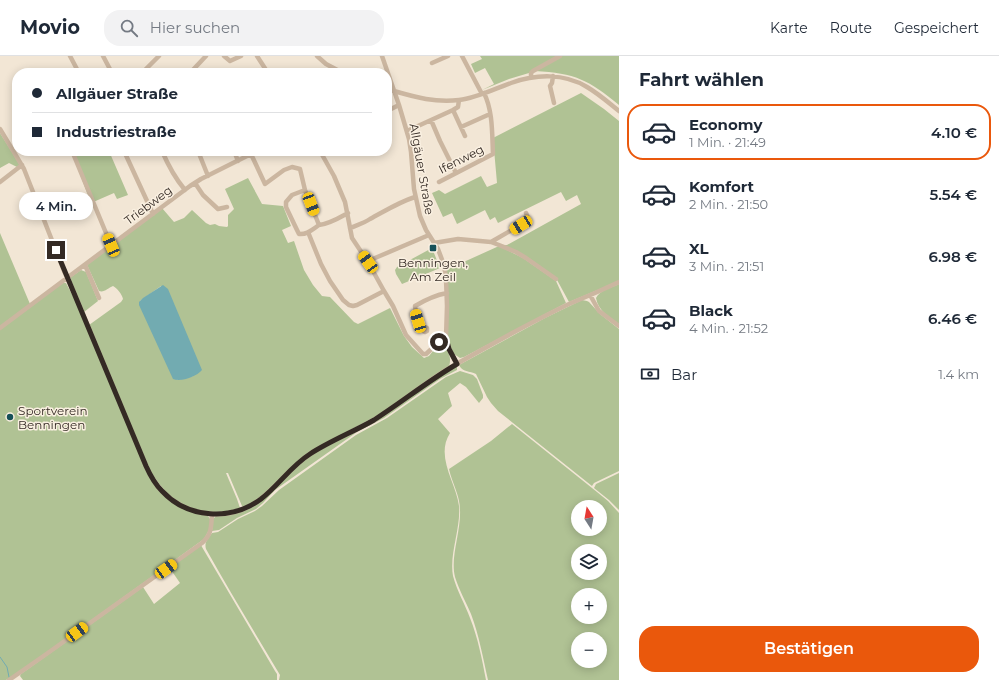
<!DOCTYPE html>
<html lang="de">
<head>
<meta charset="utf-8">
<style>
	:root { --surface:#fff; --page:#f2f2f3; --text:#1f2937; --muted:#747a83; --line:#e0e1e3; --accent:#ea580c }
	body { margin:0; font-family:Montserrat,sans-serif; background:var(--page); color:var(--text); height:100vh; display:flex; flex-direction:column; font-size:15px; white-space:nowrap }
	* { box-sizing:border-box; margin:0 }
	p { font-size:13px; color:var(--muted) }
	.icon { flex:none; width:22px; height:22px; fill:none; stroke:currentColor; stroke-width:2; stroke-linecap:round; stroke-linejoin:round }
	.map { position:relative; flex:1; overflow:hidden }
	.drawer { display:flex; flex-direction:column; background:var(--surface); width:380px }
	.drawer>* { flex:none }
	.guide { position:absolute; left:12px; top:12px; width:380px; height:88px; border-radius:16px; box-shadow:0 2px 10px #0003; display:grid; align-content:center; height:88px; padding:0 20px; background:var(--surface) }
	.needle { width:26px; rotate:349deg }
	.fabs { position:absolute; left:571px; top:444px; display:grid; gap:8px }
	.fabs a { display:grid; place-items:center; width:36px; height:36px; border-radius:50%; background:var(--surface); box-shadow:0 2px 10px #0003; font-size:20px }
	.end { position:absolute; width:18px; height:18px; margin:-9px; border:5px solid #342a24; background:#fff; box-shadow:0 0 0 2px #fff }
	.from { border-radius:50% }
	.bubble { position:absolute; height:28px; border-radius:14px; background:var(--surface); box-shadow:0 2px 10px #0003; font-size:13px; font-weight:600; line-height:28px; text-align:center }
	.car { position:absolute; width:12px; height:24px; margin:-12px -6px; border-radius:5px; box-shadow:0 0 3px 1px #0007; background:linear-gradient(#f5c518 24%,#345 0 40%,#f5c518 0 76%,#345 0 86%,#f5c518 0) }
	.guide b { display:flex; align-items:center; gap:14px; height:38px; font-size:15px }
	.guide b+b { border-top:1px solid var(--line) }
	.guide i { width:10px; height:10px; background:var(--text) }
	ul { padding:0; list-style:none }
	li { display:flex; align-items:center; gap:12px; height:56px; margin:0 8px 6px; padding:0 12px; border:2px solid transparent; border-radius:16px }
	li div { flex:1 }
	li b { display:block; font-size:15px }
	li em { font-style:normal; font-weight:600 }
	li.on { border-color:var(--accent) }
	li>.icon { width:36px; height:36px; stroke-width:1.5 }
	h2 { padding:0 20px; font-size:18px; line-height:48px }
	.pay { display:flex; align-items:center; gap:10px; height:44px; padding:0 20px; font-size:15px }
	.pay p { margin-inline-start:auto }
	.action { display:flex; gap:8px; margin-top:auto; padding:8px 20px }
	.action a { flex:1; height:46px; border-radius:16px; background:var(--accent); color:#fff; font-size:16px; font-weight:600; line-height:46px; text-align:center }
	header { display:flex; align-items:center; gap:24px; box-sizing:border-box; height:56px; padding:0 20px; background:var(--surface); border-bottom:1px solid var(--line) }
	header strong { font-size:19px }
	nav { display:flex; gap:22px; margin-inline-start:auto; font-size:14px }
	.search { width:280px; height:36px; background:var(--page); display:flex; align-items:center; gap:10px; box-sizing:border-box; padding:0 14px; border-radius:16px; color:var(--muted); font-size:15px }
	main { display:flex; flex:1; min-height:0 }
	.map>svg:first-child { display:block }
</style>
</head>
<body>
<header>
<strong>Movio</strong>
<div class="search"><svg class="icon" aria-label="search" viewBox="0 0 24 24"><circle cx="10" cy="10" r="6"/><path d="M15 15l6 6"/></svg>Hier suchen</div>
<nav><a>Karte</a><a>Route</a><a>Gespeichert</a></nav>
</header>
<main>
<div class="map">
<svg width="619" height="624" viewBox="0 0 619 624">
	<rect width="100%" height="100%" fill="#f2e6d5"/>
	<path fill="#b0c294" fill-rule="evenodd" d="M480,0H558L529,17L509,23L482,34L494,28L485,12L475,17L471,8L482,3Z
		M562,0H619V49C589,24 575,17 535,15Z
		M581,37L604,53L619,65V225L569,246L556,222L504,189H507L581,148L577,139L566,145L561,136L498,167L495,161L490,164L485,154L457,168L452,157L443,161L432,137L439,134L445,138L481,120L487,131L497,127L493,82Z
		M0,77L20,109L17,111L9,107L0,112Z
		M71,95H109L128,139L117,143L114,137L91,147Z
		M248,122L262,148L283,150L291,170L282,174L288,187L294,185L304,214L313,229L322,240L330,241L354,266L358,268L390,252L404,280L412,291L424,302L429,300L437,290L444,286C448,292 452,303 449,310L378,359L324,388L258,443L244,451L242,450L228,417H226L237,443L240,452C200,464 170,449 150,414L89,269L121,246L123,243C122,238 117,232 113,230C108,232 104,237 99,235L88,211L87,209L162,152L174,166L184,162L192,154L206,167L210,169L215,168L219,170L227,171L228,170V159L234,153L225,133ZM161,230L193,320L177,324L140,245Z
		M0,177L30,248L63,227H66L76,246L134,386L163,439L208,460L210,463V472L204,483L14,620L6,624H0Z
		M499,190L523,202L556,225L566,247L464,301L460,302L454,298L452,295L448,283L446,214Z
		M432,192L440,212L402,228L396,218L395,214L397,211Z
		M81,214L86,216L98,245L84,256L71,224V221Z
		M619,228V269C610,261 598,255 596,242C600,234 611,232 619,228Z
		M582,244L587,245L589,246L600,258L619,273V415L594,427L592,430L498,355L491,347L487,341L476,318C470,315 462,316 459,309L545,262Z
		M455,311H457V314L440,323L384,362L357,376L275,434L263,447L256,453L237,462L219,474L212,475L213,463L216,460L246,453L283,423L306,402L322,393L361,373Z
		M460,315L473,319L477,323L483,339V342L479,347L466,331L460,327L448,337L452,350L438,363L450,377C435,401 456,426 459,450C461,472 449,498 453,520C457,535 465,548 470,562C478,582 482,603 486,624H279L280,619C255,577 230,536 206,493C204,486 208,483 212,477L218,476L238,463L255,455L262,450L279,434L356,379L387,362L446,321Z
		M512,368L597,436L608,445L619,457V624H488C483,602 479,579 471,558C466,546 459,534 455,521C450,501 461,476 460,454C460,439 452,427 449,413L491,385ZM578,451H600V473H578ZM578,495H600V517H578ZM578,539H600V561H578ZM578,583H600V605H578Z
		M619,417V454L609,444L594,432L596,428Z
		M201,489L202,491L275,615L277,618V624H23L20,620L21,618L143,531L154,548L180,527L169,511Z"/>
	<path fill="#72abb1" d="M163,229L168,233L202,314C196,321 181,326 173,323L139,249V246L143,242Z"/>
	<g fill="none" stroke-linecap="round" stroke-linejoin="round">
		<path stroke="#72abb1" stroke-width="1" d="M0,601L7,611L9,621"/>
		<path stroke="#cbb6a0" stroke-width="4.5" d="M70,0L79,17
			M103,0L112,17
			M224,0L230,5L241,0
			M257,0L268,17
			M317,0L326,8L343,17
			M382,0L399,49L409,83L411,96L414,133L420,160L426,174L438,193L444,209L446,223L447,250L446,282L449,293L457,308
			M462,0L482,38
			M432,7L448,0
			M142,17L159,0
			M190,17L206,0
			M553,20L552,27L550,30L554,47
			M531,21V17L533,15L560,0
			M387,33C412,40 432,47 459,44C477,42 494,33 511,27C536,18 564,17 587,31C599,38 609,47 619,55
			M453,54L465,80
			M387,55L399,49
			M431,64L440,85L456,117
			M461,71L490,58
			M0,73L24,113L64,215L76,241L146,410C149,417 153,424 158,431C176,452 204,462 231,457C267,450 283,414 313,396C332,384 354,376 374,364C399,348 422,329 446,314C470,300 494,287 518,274C535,265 552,256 569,248C586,241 602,234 619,226
			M407,75L453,54L458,51L459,44
			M72,95L111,189
			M124,95L153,158
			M162,95C168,109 175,122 185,134
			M198,95L208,120
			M234,95L238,105
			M320,95L334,120L345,146L352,182L368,206L384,235L393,250L406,279L423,298H426L439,286L446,282
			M251,98L265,128L284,114L292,111L300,113L305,134L319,169C329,168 339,162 348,157
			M0,126L22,109
			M439,126L493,98C492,78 493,55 484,37
			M195,127L203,139L218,153L227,151
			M305,134L292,139L286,146V151L297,174L299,178C307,179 313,173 319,169
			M350,172C357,169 364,167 370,163C385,155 399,146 415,141
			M308,176L321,208L330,225L343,244L349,249L353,250L357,249L384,235
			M491,186L529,164L526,157
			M434,187L458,183L491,186L499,189L516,196L526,202L556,223
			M368,206L375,202L429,179
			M85,209L99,242
			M590,239L599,255L619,270
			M423,271H425L427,272V275L425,276L423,275L422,273Z
			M0,272L190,130L201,123L257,95
			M422,273L416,257L415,250C425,244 436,239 447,237
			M9,624L45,599L202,487C212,478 211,471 212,458"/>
	</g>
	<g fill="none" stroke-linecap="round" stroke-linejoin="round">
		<path stroke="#342a24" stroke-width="5" d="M56,194L146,410C150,419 155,428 162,435C188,463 231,465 261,443C279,429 291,410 310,398C330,385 353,376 374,364C402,346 428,325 457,308L449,293L446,282L439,286"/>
	</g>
	<g fill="#175058" stroke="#faf0e1" stroke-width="1.5">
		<rect x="429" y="188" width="8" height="8" rx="2"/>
		<circle cx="10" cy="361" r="4"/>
	</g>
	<g text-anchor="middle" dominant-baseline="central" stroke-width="3" stroke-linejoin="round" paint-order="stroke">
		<g font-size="12" fill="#342a24" stroke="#faf0e1">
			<text transform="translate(461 103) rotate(-27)">Ifenweg</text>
			<text transform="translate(422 113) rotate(80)">Allgäuer Straße</text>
			<text transform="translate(148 149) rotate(-37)">Triebweg</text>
		</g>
		<g font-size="12" fill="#342a24" stroke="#faf0e1">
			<text x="433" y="206">Benningen,<tspan x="433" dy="14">Am Zeil</tspan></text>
			<text x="18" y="354" text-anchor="start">Sportverein<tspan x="18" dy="14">Benningen</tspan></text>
		</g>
	</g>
</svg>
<div class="fabs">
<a><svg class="needle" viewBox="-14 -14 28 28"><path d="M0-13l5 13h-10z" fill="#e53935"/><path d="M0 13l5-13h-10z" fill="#747a83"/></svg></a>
<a><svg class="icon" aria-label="layers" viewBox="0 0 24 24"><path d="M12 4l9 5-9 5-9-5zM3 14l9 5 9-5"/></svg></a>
<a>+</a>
<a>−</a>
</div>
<i class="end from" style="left:439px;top:286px"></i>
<i class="end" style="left:56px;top:194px"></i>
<div class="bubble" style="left:19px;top:136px;width:74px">4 Min.</div>
<i class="car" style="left:311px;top:148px;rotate:159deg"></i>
<i class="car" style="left:521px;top:169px;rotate:238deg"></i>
<i class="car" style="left:111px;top:189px;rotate:337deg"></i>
<i class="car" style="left:368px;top:206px;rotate:324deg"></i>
<i class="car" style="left:418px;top:265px;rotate:343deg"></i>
<i class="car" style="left:166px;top:513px;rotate:55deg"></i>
<i class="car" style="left:77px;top:576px;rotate:54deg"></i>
<div class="guide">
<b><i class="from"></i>Allgäuer Straße</b>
<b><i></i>Industriestraße</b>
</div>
</div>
<section class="drawer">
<h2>Fahrt wählen</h2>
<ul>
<li class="on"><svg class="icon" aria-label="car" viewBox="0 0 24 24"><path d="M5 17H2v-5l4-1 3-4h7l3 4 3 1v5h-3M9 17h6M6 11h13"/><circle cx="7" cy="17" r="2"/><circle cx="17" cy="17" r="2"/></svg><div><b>Economy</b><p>1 Min. · 21:49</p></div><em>4.10 €</em></li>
<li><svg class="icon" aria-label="car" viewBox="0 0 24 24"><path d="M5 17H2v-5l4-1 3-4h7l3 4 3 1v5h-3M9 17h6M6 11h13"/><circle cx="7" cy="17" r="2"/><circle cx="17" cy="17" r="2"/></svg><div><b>Komfort</b><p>2 Min. · 21:50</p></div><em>5.54 €</em></li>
<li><svg class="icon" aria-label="car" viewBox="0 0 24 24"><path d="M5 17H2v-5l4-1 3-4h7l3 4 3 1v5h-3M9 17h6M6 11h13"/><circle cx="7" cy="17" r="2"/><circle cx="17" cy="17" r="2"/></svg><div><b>XL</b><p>3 Min. · 21:51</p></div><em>6.98 €</em></li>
<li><svg class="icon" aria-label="car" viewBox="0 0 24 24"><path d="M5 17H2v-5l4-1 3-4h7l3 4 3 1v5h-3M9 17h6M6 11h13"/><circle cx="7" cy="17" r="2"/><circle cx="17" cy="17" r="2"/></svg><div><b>Black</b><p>4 Min. · 21:52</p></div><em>6.46 €</em></li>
</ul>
<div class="pay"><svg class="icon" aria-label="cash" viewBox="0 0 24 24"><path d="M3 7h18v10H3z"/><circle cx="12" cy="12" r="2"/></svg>Bar<p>1.4 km</p></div>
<div class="action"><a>Bestätigen</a></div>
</section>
</main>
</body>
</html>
